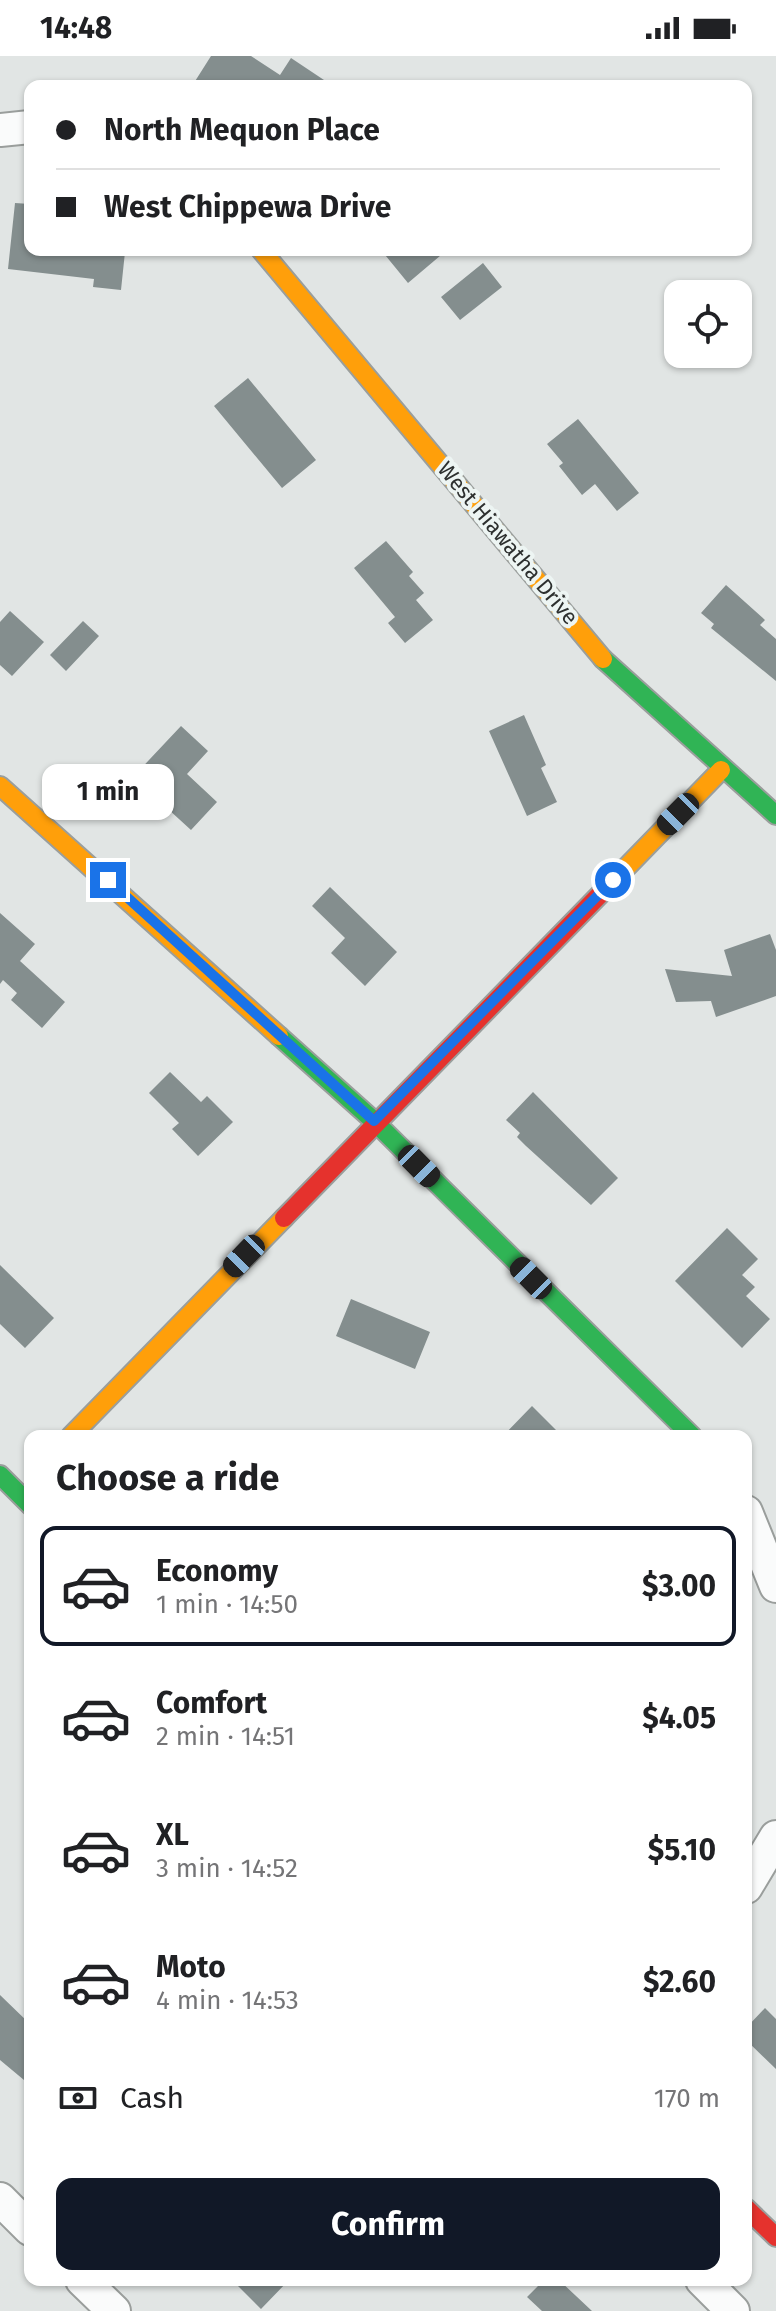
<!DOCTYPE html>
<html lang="en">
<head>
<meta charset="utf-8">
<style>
	:root { --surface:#fff; --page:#f6f6f6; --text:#202124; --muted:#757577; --line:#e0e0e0; --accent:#111827 }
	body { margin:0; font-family:"Fira Sans",sans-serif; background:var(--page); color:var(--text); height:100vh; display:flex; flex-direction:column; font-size:30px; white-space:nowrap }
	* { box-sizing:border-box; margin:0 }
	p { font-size:26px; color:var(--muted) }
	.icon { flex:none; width:44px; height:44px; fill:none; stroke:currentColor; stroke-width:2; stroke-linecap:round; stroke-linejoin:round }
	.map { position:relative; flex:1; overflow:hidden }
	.side { position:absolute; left:24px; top:1374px; width:728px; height:856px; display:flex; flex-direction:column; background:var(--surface); border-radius:16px; box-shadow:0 2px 6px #0004 }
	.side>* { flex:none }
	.top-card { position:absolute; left:24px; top:24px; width:728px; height:176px; border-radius:16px; box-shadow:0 2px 6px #0004; display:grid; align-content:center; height:176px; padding:0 32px; background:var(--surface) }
	.buttons { position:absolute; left:664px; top:224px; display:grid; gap:16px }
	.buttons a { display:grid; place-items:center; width:88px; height:88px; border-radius:16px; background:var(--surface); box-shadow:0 2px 6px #0004; font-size:40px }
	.end { position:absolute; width:36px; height:36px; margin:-18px; border:10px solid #1a73e8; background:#fff; box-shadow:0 0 0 4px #fff }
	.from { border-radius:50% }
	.bubble { position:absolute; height:56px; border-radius:16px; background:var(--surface); box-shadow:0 2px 6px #0004; font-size:26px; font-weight:700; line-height:56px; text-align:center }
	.car { position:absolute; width:24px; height:48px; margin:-24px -12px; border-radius:10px; box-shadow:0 0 6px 2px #0007; background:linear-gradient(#222 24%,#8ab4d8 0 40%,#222 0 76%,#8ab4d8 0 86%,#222 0) }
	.top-card b { display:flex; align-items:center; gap:28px; height:76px; font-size:30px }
	.top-card b+b { border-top:2px solid var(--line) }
	.top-card i { width:20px; height:20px; background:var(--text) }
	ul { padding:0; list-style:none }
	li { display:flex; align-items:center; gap:24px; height:120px; margin:0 16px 12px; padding:0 16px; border:4px solid transparent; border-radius:16px }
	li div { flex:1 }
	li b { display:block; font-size:30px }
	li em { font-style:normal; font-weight:700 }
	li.active { border-color:var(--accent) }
	li>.icon { width:72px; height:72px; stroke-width:1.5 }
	h2 { padding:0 32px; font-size:36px; line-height:96px }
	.pay { display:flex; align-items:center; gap:20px; height:88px; padding:0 32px; font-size:30px }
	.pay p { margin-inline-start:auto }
	.primary-button { display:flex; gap:16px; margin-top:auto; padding:16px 32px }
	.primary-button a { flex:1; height:92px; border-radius:16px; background:var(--accent); color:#fff; font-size:32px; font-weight:700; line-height:92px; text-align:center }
	.status { display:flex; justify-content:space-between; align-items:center; height:56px; padding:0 40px; background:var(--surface); direction:ltr }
	.status svg { height:22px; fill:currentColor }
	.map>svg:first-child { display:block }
</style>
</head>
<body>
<div class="status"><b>14:48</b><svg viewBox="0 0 49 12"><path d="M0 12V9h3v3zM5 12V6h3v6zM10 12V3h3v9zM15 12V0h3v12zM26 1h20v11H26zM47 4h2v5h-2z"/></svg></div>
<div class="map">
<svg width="776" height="2255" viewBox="0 0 776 2255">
	<rect width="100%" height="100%" fill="#e1e5e4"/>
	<path fill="#848e8e" d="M211,0H251L280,19L291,2L333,30H192Z
		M15,147L30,148V194L125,196L121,234L93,231L94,223L8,213Z
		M381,194H447L408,227Z
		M483,207L502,231L460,264L441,241Z
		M248,322L316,404L282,432L214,350Z
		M578,363L639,437L617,455L595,428L582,439L559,410L563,407L547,388Z
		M386,485L413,516L409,520L424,537L416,544L433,564L405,587L388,567L395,561L354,512Z
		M726,529L765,564L760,569L776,583V625L711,572L714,568L701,557Z
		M10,555L44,586L12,620L0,609V566Z
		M83,565L99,580L66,615L50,599Z
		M524,659L546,709L541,712L557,746L527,760L489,675Z
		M181,670L208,695L187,718L217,746L191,774L133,721Z
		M330,831L397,896L365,930L331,897L345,882L312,850Z
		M0,857L35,888L20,905L65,946L42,972L11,944L17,937L3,924L0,928Z
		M770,878L776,894V940L716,961L711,945L676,946L665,913L732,920L724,894Z
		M170,1016L201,1046L207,1040L233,1066L198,1100L172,1073L179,1067L149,1037Z
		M533,1036L618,1122L591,1149L526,1090L517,1081L520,1077L506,1064Z
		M727,1172L758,1203L742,1219L755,1231L746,1240L770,1263L742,1292L675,1225Z
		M0,1209L54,1262L25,1292L0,1268Z
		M351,1243L430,1276L415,1313L336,1280Z
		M532,1350L562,1380H503Z
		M0,1939L30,1968V2029L0,2004Z
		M765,1952L776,1963V2013L746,1984V1972Z
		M232,2224H289L261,2253Z
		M544,2224H559L592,2255H542L527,2241Z"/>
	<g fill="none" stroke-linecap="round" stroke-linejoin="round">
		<g stroke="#9a9e9c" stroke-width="36">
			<path id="street" d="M0,74L30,71
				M746,1456L776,1530
				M746,1831L776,1781
				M0,2143L30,2173
				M82,2224L114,2255
				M702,2224L733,2255"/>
		</g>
		<g stroke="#9a9e9c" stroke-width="22">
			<path id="fast" d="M603,603L776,759
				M279,980L374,1065L692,1380
				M0,1419L30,1449"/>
		</g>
		<g stroke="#9a9e9c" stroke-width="22">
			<path id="slow" d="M261,194L603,603
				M0,730L279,980
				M617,821L721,714
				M71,1380L284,1162"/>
		</g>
		<g stroke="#9a9e9c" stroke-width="22">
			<path id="jam" d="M284,1162L617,821
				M746,2152L776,2181"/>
		</g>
		<use href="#street" stroke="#fafbfb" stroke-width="32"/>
		<use href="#fast" stroke="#30b455" stroke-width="18"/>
		<use href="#slow" stroke="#ff9f0a" stroke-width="18"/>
		<use href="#jam" stroke="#e5322d" stroke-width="18"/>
	</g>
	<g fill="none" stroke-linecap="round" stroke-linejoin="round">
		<path stroke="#1a73e8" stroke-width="10" d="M108,824L374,1065L613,824"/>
	</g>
	<g text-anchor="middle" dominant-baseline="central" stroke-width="8" stroke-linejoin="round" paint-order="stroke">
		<g font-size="22" fill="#2d302f" stroke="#edf5f3">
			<text transform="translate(508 487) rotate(50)">West Hiawatha Drive</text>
		</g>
	</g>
</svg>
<div class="buttons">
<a><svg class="icon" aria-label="locate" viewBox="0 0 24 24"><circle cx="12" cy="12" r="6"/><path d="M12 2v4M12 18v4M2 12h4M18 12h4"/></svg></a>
</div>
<i class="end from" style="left:613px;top:824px"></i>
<i class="end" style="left:108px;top:824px"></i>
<div class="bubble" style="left:42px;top:708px;width:132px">1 min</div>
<i class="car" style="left:678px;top:758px;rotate:225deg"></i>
<i class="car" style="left:419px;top:1110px;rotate:135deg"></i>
<i class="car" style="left:244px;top:1200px;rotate:224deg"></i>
<i class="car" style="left:531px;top:1222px;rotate:315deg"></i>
<div class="top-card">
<b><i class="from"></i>North Mequon Place</b>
<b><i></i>West Chippewa Drive</b>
</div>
<section class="side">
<h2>Choose a ride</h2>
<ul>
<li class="active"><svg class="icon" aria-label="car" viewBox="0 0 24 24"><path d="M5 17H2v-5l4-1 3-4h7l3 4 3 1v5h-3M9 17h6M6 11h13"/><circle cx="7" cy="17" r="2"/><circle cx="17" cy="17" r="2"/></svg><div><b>Economy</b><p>1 min · 14:50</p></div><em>$3.00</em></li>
<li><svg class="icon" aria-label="car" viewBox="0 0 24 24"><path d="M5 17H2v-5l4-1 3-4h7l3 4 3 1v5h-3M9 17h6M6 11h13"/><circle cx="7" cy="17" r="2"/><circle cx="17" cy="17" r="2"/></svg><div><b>Comfort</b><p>2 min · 14:51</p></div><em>$4.05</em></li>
<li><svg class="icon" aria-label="car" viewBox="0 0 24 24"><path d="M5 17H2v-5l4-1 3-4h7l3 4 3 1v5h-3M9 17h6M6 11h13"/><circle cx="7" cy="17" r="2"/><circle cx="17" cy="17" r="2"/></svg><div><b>XL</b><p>3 min · 14:52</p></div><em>$5.10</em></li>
<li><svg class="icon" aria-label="car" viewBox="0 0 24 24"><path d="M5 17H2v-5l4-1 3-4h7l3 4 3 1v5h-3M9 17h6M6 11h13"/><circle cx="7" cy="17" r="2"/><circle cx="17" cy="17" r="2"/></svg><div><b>Moto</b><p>4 min · 14:53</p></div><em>$2.60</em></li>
</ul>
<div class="pay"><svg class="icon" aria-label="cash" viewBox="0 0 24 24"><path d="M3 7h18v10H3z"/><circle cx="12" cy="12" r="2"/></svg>Cash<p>170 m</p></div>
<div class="primary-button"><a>Confirm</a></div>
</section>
</div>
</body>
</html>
